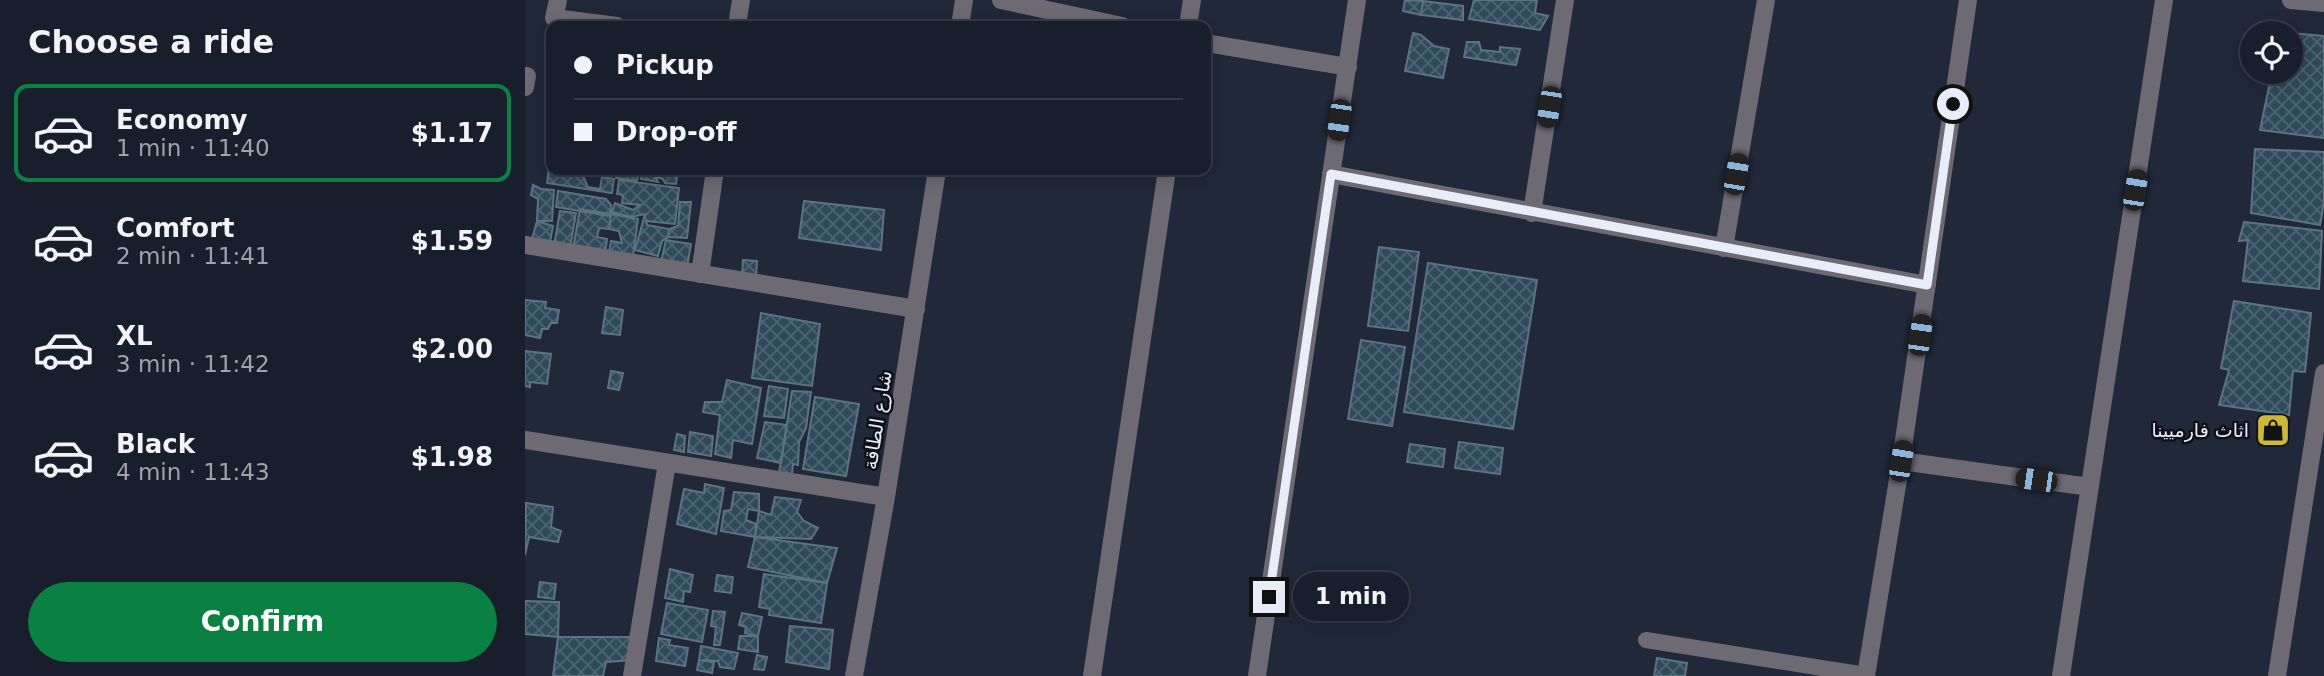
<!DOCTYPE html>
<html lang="en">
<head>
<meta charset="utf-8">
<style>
	:root { --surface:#181e2b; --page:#212733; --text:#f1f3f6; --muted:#9fa2a9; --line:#363c47; --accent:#0b8043 }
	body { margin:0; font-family:"DejaVu Sans",Vazirmatn,sans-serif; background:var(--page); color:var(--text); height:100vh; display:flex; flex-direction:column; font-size:26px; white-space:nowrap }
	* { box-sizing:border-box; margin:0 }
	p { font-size:23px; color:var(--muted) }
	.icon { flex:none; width:38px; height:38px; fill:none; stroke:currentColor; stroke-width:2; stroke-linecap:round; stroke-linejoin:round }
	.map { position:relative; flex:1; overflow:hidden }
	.side { display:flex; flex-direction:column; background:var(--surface); width:525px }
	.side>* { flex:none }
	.banner { position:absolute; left:21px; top:21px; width:665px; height:154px; border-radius:14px; box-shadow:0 4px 18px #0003,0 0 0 2px var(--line); display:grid; align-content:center; height:154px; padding:0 28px; background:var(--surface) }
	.tools { position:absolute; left:1715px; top:21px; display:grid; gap:14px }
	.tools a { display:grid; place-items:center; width:63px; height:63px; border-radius:50%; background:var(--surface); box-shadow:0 4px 18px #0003,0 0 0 2px var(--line); font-size:35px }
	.end { position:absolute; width:32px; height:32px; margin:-16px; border:9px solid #e8edf9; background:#111; box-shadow:0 0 0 4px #111 }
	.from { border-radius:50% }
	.bubble { position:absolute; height:49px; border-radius:24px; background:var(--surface); box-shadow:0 4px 18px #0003,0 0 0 2px var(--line); font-size:23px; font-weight:700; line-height:49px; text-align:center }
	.car { position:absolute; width:21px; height:42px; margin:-21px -10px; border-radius:9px; box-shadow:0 0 5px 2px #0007; background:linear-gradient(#222 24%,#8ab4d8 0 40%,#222 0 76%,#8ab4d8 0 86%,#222 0) }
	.banner b { display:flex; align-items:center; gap:24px; height:66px; font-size:26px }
	.banner b+b { border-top:2px solid var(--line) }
	.banner i { width:18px; height:18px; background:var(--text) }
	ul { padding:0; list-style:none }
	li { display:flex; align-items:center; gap:21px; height:98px; margin:0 14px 10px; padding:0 14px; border:4px solid transparent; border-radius:14px }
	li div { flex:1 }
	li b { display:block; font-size:26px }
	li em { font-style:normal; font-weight:700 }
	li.on { border-color:var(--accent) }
	li>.icon { width:63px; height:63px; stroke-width:1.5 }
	h2 { padding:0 28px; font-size:32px; line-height:84px }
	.action { display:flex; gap:14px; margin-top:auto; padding:14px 28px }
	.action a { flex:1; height:80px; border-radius:42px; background:var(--accent); color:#fff; font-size:28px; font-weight:700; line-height:80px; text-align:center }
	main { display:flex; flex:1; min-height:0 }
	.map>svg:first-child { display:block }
</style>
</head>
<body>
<main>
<section class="side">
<h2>Choose a ride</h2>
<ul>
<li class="on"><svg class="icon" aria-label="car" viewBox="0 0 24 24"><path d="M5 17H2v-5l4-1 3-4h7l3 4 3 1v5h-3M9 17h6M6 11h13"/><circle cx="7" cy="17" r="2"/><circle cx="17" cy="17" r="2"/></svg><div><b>Economy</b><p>1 min · 11:40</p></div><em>$1.17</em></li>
<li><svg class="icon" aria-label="car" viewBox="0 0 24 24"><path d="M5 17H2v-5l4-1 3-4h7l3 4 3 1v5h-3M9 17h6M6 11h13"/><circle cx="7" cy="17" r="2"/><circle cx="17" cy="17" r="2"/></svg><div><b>Comfort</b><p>2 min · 11:41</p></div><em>$1.59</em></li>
<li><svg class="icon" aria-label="car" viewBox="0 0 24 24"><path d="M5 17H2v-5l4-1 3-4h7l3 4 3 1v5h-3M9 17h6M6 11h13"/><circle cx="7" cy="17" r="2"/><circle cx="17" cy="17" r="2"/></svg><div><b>XL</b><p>3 min · 11:42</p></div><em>$2.00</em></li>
<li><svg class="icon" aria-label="car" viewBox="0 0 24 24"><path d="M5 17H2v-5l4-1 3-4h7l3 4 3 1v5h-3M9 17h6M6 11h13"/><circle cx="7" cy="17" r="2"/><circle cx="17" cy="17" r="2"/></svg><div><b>Black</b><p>4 min · 11:43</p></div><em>$1.98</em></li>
</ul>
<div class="action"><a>Confirm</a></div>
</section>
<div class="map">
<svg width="1799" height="676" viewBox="0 0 1799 676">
	<defs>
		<pattern id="building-cross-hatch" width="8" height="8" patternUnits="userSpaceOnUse" patternTransform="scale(1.75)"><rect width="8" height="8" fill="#2f4b5b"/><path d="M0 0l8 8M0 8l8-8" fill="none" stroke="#4d6573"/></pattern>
	</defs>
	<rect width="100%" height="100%" fill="#202839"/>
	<path fill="url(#building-cross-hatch)" stroke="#5c7481" stroke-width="2" d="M880,0L898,1L896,15L878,11Z
		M949,0H1012L1010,13L1023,16L1015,30L944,19Z
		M898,1L938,6V20L896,15Z
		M888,33L896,35L909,46L924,49L918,78L880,71Z
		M1766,33L1799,36V138L1735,130L1747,72H1766Z
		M942,42H954L956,50L975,52V47L995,49L991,65L939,57Z
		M1730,149L1799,152V203L1795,225L1726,213Z
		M24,168L57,174L63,187L75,189L77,177L89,179L87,193L22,183Z
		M93,170H114L112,181L91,178Z
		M118,170H132L130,177L133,182L116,179Z
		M132,170H153L151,184L140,183L138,179L130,177Z
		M94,180L154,188L150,224L121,221L122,225L144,229L143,237L137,241L133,256L110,250L120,214L106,217L87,212L90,203L108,210L115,205L97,203L98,195L92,194Z
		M8,185L16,189L29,190L27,221H12L13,199L6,195Z
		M33,191L81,199L86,205L85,216L31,207Z
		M279,201L359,210L356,250L274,238Z
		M155,202H166L162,238L143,237L144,229L153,226Z
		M55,209L86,214L84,229L74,228L72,237L82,239L80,254L48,249Z
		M35,211L51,213L45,248L29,246Z
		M86,214L113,219L108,256L84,253L86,241L97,243L94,231L84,229Z
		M12,221L28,226L24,248L5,246Z
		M1719,222L1797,231L1794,289L1718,281L1723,240L1714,241Z
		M141,240L166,244L162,267L136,262Z
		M854,247L894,252L883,331L843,326Z
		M218,260L232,261L231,279L217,277Z
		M903,263L1012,280L988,429L879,412Z
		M0,300L21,302L20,308L34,310L32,323H26L23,329H17L15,338L0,335Z
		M1709,301L1786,313L1780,372L1768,371L1764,415L1694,405L1704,370L1696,368Z
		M81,307L98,310L95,335L77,333Z
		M236,313L295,324L287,386L227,378Z
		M836,340L880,347L867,426L823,419Z
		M0,351L26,354L22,384L5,382V387L0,386Z
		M86,371L98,373L94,390L83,388Z
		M202,380L236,388L227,444L208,440L206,458L190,454L195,415L178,412L180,402H197Z
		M244,386L263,389L259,418L239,416Z
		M267,391L286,392L281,428L274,442L273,465L268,464L267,474L254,473Z
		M290,397L334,404L321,476L278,469Z
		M240,422L262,425L256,463L232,458Z
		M165,432L188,436L186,456L163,452Z
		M152,434L160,436L159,452L149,450Z
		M934,442L978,448L975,474L930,468Z
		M885,444L920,449L918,467L882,462Z
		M180,484L199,488L191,534L152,524L159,489L179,493Z
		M209,492L234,494V511L223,509L221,520L231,524L230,537L196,531L199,511L206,510Z
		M250,497L276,500L272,512L279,521L293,528L286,539L230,537L234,511L246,515Z
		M1,503L28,507L26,527L36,531L33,542L4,537L0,555Z
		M230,537L312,548L302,583L223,567Z
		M145,569L168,575L165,592L159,591L158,602L140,598Z
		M239,574L302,583L296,623L244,615L245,609L234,607Z
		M192,575L208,577L206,593L190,591Z
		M15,582L31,584L29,599L13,597Z
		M0,601L34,602L33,637L0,634Z
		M142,603L183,610L177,642L136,634Z
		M188,611L200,612L195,645H189L191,627L186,626Z
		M217,613L237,617L233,636L220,633L221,627L214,625Z
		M265,626L308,630L304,669L261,662Z
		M215,636H233V652L213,649Z
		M33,637H113L109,660L81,662L78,676H28Z
		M134,638L145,640L144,645L163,648L160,666L131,661Z
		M176,646L213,653L209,669L195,667L193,661L174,660Z
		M232,655L242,657L239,670L229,669Z
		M1132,658L1162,663L1160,676H1129Z
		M174,660L189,662L187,673L172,670Z"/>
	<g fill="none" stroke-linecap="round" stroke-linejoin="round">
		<path stroke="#6d6a74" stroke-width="16" d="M1121,640L1341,675"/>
		<path stroke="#6d6a74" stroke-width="18" d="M33,0L29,18L92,26
			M476,0L597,26
			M1766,0L1799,3
			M212,26L216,0
			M435,26L439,0
			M663,26L667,0
			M681,43L823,67
			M0,76H2L0,87
			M806,174L1402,285
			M1007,213L1040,0
			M0,245L391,309
			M1199,248L1241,0
			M175,274L190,170
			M0,440L361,497
			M1376,461L1565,487
			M107,676L142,463
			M329,676L361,497L412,170
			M567,676L642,170
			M732,676L832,0
			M1341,676L1376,461L1443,0
			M1536,676L1639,0
			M1752,676L1799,373"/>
	</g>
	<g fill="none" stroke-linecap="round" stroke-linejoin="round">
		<path stroke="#e8edf9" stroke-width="9" d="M744,597L806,174L1402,285L1428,104"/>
	</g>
	<defs>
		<g id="shop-square" transform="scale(1.75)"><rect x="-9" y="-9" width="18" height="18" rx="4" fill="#cfb837" stroke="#0d1119"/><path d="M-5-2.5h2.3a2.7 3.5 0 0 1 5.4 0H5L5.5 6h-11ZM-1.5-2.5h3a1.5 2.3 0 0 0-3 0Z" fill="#111"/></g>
	</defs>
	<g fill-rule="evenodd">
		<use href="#shop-square" x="1748" y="430"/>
	</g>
	<g text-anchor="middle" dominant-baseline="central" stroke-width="5" stroke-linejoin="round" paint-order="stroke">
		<g font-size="19" fill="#e8edf9" stroke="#0d1119">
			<text transform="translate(352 420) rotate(-81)">شارع الطاقة</text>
		</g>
		<g font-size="19" fill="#e8edf9" stroke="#0d1119" text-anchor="end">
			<text x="1724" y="430">اثاث فارميينا</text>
		</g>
	</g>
</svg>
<div class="tools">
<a><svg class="icon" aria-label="locate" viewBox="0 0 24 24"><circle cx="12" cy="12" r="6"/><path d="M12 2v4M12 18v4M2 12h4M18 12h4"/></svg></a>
</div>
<i class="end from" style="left:1428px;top:104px"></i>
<i class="end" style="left:744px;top:597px"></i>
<div class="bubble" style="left:768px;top:572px;width:116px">1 min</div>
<i class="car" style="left:1024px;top:107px;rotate:189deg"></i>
<i class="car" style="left:814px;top:120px;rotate:188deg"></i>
<i class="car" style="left:1211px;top:174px;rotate:10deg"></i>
<i class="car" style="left:1610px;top:190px;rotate:9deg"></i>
<i class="car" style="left:1395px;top:335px;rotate:8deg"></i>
<i class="car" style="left:1376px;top:461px;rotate:9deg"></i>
<i class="car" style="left:1511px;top:480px;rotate:278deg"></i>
<div class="banner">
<b><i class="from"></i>Pickup</b>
<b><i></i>Drop-off</b>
</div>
</div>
</main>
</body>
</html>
